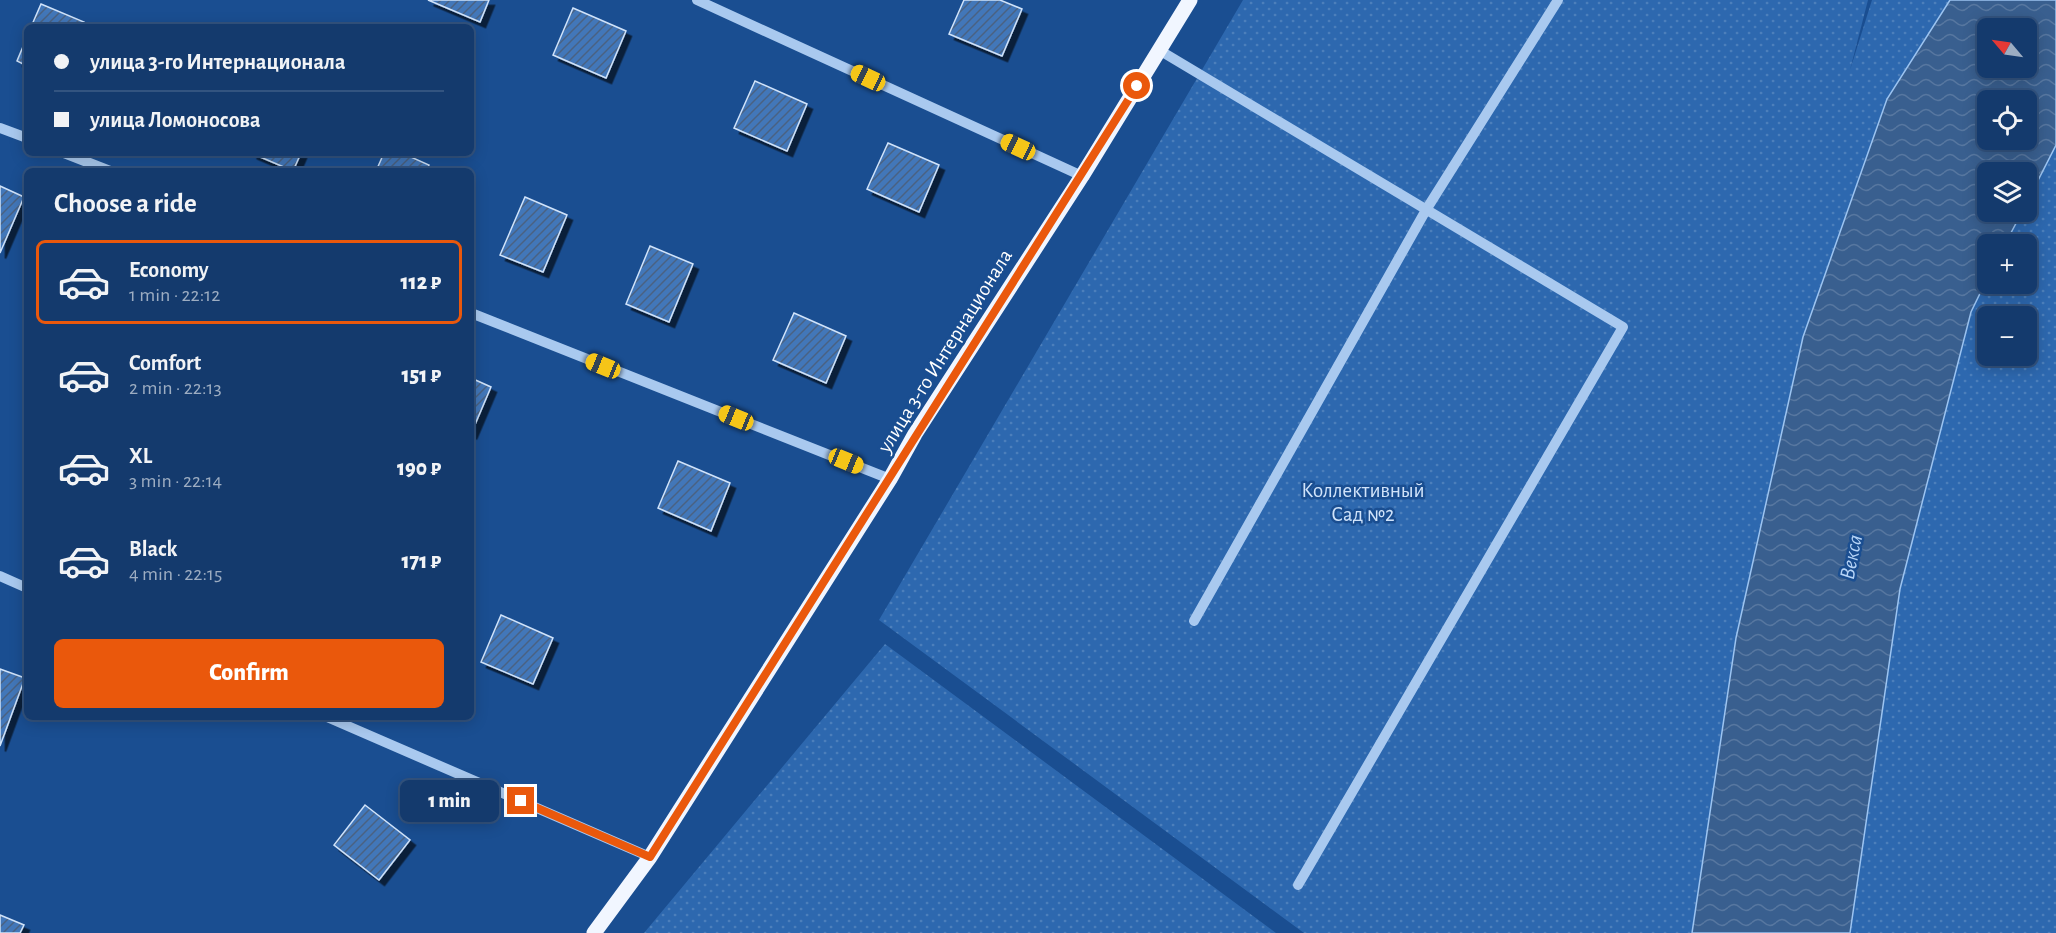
<!DOCTYPE html>
<html lang="en">
<head>
<meta charset="utf-8">
<style>
	:root { --surface:#143a6d; --page:#1d4172; --text:#f1f3f6; --muted:#9dadc2; --line:#335480; --accent:#ea580c }
	body { margin:0; font-family:"Alegreya Sans",sans-serif; background:var(--page); color:var(--text); height:100vh; display:flex; flex-direction:column; font-size:22px; white-space:nowrap }
	* { box-sizing:border-box; margin:0 }
	p { font-size:20px; color:var(--muted) }
	.icon { flex:none; width:33px; height:33px; fill:none; stroke:currentColor; stroke-width:2; stroke-linecap:round; stroke-linejoin:round }
	.map { position:relative; flex:1; overflow:hidden }
	.drawer { position:absolute; left:24px; top:168px; width:450px; height:552px; display:flex; flex-direction:column; background:var(--surface); border-radius:9px; box-shadow:0 3px 15px #0003,0 0 0 2px var(--line) }
	.drawer>* { flex:none }
	.banner { position:absolute; left:24px; top:24px; width:450px; height:132px; border-radius:9px; box-shadow:0 3px 15px #0003,0 0 0 2px var(--line); display:grid; align-content:center; height:132px; padding:0 30px; background:var(--surface) }
	.needle { width:39px; rotate:299deg }
	.fabs { position:absolute; left:1977px; top:18px; display:grid; gap:12px }
	.fabs a { display:grid; place-items:center; width:60px; height:60px; border-radius:9px; background:var(--surface); box-shadow:0 3px 15px #0003,0 0 0 2px var(--line); font-size:30px }
	.end { position:absolute; width:27px; height:27px; margin:-14px; border:8px solid #ea580c; background:#fff; box-shadow:0 0 0 3px #fff }
	.from { border-radius:50% }
	.bubble { position:absolute; height:42px; border-radius:9px; background:var(--surface); box-shadow:0 3px 15px #0003,0 0 0 2px var(--line); font-size:20px; font-weight:800; line-height:42px; text-align:center }
	.car { position:absolute; width:18px; height:36px; margin:-18px -9px; border-radius:8px; box-shadow:0 0 4px 2px #0007; background:linear-gradient(#f5c518 24%,#345 0 40%,#f5c518 0 76%,#345 0 86%,#f5c518 0) }
	.banner b { display:flex; align-items:center; gap:21px; height:57px; font-size:22px }
	.banner b+b { border-top:2px solid var(--line) }
	.banner i { width:15px; height:15px; background:var(--text) }
	ul { padding:0; list-style:none }
	li { display:flex; align-items:center; gap:18px; height:84px; margin:0 12px 9px; padding:0 18px; border:3px solid transparent; border-radius:9px }
	li div { flex:1 }
	li b { display:block; font-size:22px }
	li em { font-style:normal; font-weight:800 }
	li.selected { border-color:var(--accent) }
	li>.icon { width:54px; height:54px; stroke-width:1.5 }
	h2 { padding:0 30px; font-size:27px; line-height:72px }
	.action { display:flex; gap:12px; margin-top:auto; padding:12px 30px }
	.action a { flex:1; height:69px; border-radius:9px; background:var(--accent); color:#fff; font-size:24px; font-weight:800; line-height:69px; text-align:center }
	.map>svg:first-child { display:block }
</style>
</head>
<body>
<div class="map">
<svg width="2056" height="933" viewBox="0 0 2056 933">
	<defs>
		<pattern id="grass-dots" width="8" height="8" patternUnits="userSpaceOnUse" patternTransform="scale(1.5)"><rect width="8" height="8" fill="#2d68af"/><path d="M2 2h.1M6 6h.1" fill="none" stroke="#4c7fbb" stroke-width="1.8" stroke-linecap="round"/></pattern>
		<pattern id="water-waves" width="16" height="10" patternUnits="userSpaceOnUse" patternTransform="scale(1.5)"><rect width="16" height="10" fill="#395f8f"/><path d="M0 5q4-4 8 0t8 0" fill="none" stroke="#5777a0"/></pattern>
		<pattern id="building-hatch" width="6" height="6" patternUnits="userSpaceOnUse" patternTransform="scale(1.5)"><rect width="6" height="6" fill="#4377b9"/><path d="M-1 1l2-2M0 6l6-6M5 7l2-2" fill="none" stroke="#486282"/></pattern>
		<filter id="shadow"><feDropShadow dx="5.5" dy="5.5" stdDeviation="0" flood-color="#0009"/></filter>
	</defs>
	<rect width="100%" height="100%" fill="#1a4e91"/>
	<path fill="url(#grass-dots)" fill-rule="evenodd" d="M1243,0H1868L1850,70L1872,0H1950L1887,99L1803,337L1736,638L1692,933H1304L879,620Z
		M2056,145V933H1850L1900,589L1971,312L1987,279L1988,284H2026V244H2005L2022,212H2026L2027,202ZM1988,316H2026V356H1988Z
		M885,644L1276,933H644Z"/>
	<path fill="url(#water-waves)" stroke="#9cc4f1" stroke-width="1.5" fill-rule="evenodd" d="M1950,0H2056V145L2027,202L2026,172H1988V212H2022L2005,244H1988L1987,279L1971,312L1900,589L1850,933H1692L1736,638L1803,337L1887,99ZM1988,28H2026V68H1988ZM1988,100H2026V140H1988Z"/>
	<path fill="url(#building-hatch)" stroke="#d0e3fa" stroke-width="1.5" filter="url(#shadow)" d="M428,0H489L480,22Z
		M964,0H1000L1022,9L1002,56L949,34Z
		M41,4L84,22L81,27H31Z
		M573,8L626,31L606,78L553,55Z
		M27,37V66L17,61Z
		M755,81L807,104L787,151L734,128Z
		M888,143L939,165L919,212L867,189Z
		M251,153H301L293,171Z
		M384,153H402L429,165L426,171H376Z
		M0,186L24,197L0,253Z
		M525,197L567,215L543,272L500,255Z
		M650,246L693,264L669,322L626,304Z
		M794,313L846,336L826,383L773,360Z
		M471,378L491,387L471,434Z
		M678,461L730,483L711,531L658,508Z
		M501,615L553,638L533,684L481,662Z
		M0,669L25,678L0,746Z
		M365,805L410,840L379,880L334,845Z
		M0,915L24,925L20,933H0Z"/>
	<g fill="none" stroke-linecap="round" stroke-linejoin="round">
		<path stroke="#a9c9ef" stroke-width="10" d="M697,0L1082,176
			M1159,50L1623,327L1298,885
			M0,128L27,138
			M64,153L110,171
			M471,313L890,479
			M0,576L27,588
			M1194,621L1426,210L1558,0
			M327,717L650,857"/>
		<path stroke="#f1f6ff" stroke-width="15" d="M594,933L650,857L890,479L915,434L1082,176L1190,0"/>
	</g>
	<g fill="none" stroke-linecap="round" stroke-linejoin="round">
		<path stroke="#ea580c" stroke-width="8" d="M521,801L650,857L1137,86"/>
	</g>
	<g text-anchor="middle" dominant-baseline="central" stroke-width="5" stroke-linejoin="round" paint-order="stroke">
		<g font-size="21" fill="#fff" stroke="#1a4e91">
			<text transform="translate(945 351) rotate(-58)">улица 3-го Интернационала</text>
		</g>
		<g font-size="21" fill="#d0e3fa" stroke="#1a4e91">
			<text x="1363" y="490">Коллективный<tspan x="1363" dy="24">Сад №2</tspan></text>
		</g>
		<g font-size="22" font-style="italic" fill="#b5d3f6" stroke="#1a4e91">
			<text transform="translate(1851 557) rotate(-79)">Векса</text>
		</g>
	</g>
</svg>
<div class="fabs">
<a><svg class="needle" viewBox="-14 -14 28 28"><path d="M0-13l5 13h-10z" fill="#e53935"/><path d="M0 13l5-13h-10z" fill="#9dadc2"/></svg></a>
<a><svg class="icon" aria-label="locate" viewBox="0 0 24 24"><circle cx="12" cy="12" r="6"/><path d="M12 2v4M12 18v4M2 12h4M18 12h4"/></svg></a>
<a><svg class="icon" aria-label="layers" viewBox="0 0 24 24"><path d="M12 4l9 5-9 5-9-5zM3 14l9 5 9-5"/></svg></a>
<a>+</a>
<a>−</a>
</div>
<i class="end from" style="left:1137px;top:86px"></i>
<i class="end" style="left:521px;top:801px"></i>
<div class="bubble" style="left:400px;top:780px;width:99px">1 min</div>
<i class="car" style="left:868px;top:78px;rotate:295deg"></i>
<i class="car" style="left:1018px;top:147px;rotate:295deg"></i>
<i class="car" style="left:603px;top:366px;rotate:292deg"></i>
<i class="car" style="left:736px;top:418px;rotate:292deg"></i>
<i class="car" style="left:846px;top:461px;rotate:112deg"></i>
<div class="banner">
<b><i class="from"></i>улица 3-го Интернационала</b>
<b><i></i>улица Ломоносова</b>
</div>
<section class="drawer">
<h2>Choose a ride</h2>
<ul>
<li class="selected"><svg class="icon" aria-label="car" viewBox="0 0 24 24"><path d="M5 17H2v-5l4-1 3-4h7l3 4 3 1v5h-3M9 17h6M6 11h13"/><circle cx="7" cy="17" r="2"/><circle cx="17" cy="17" r="2"/></svg><div><b>Economy</b><p>1 min · 22:12</p></div><em>112 ₽</em></li>
<li><svg class="icon" aria-label="car" viewBox="0 0 24 24"><path d="M5 17H2v-5l4-1 3-4h7l3 4 3 1v5h-3M9 17h6M6 11h13"/><circle cx="7" cy="17" r="2"/><circle cx="17" cy="17" r="2"/></svg><div><b>Comfort</b><p>2 min · 22:13</p></div><em>151 ₽</em></li>
<li><svg class="icon" aria-label="car" viewBox="0 0 24 24"><path d="M5 17H2v-5l4-1 3-4h7l3 4 3 1v5h-3M9 17h6M6 11h13"/><circle cx="7" cy="17" r="2"/><circle cx="17" cy="17" r="2"/></svg><div><b>XL</b><p>3 min · 22:14</p></div><em>190 ₽</em></li>
<li><svg class="icon" aria-label="car" viewBox="0 0 24 24"><path d="M5 17H2v-5l4-1 3-4h7l3 4 3 1v5h-3M9 17h6M6 11h13"/><circle cx="7" cy="17" r="2"/><circle cx="17" cy="17" r="2"/></svg><div><b>Black</b><p>4 min · 22:15</p></div><em>171 ₽</em></li>
</ul>
<div class="action"><a>Confirm</a></div>
</section>
</div>
</body>
</html>
